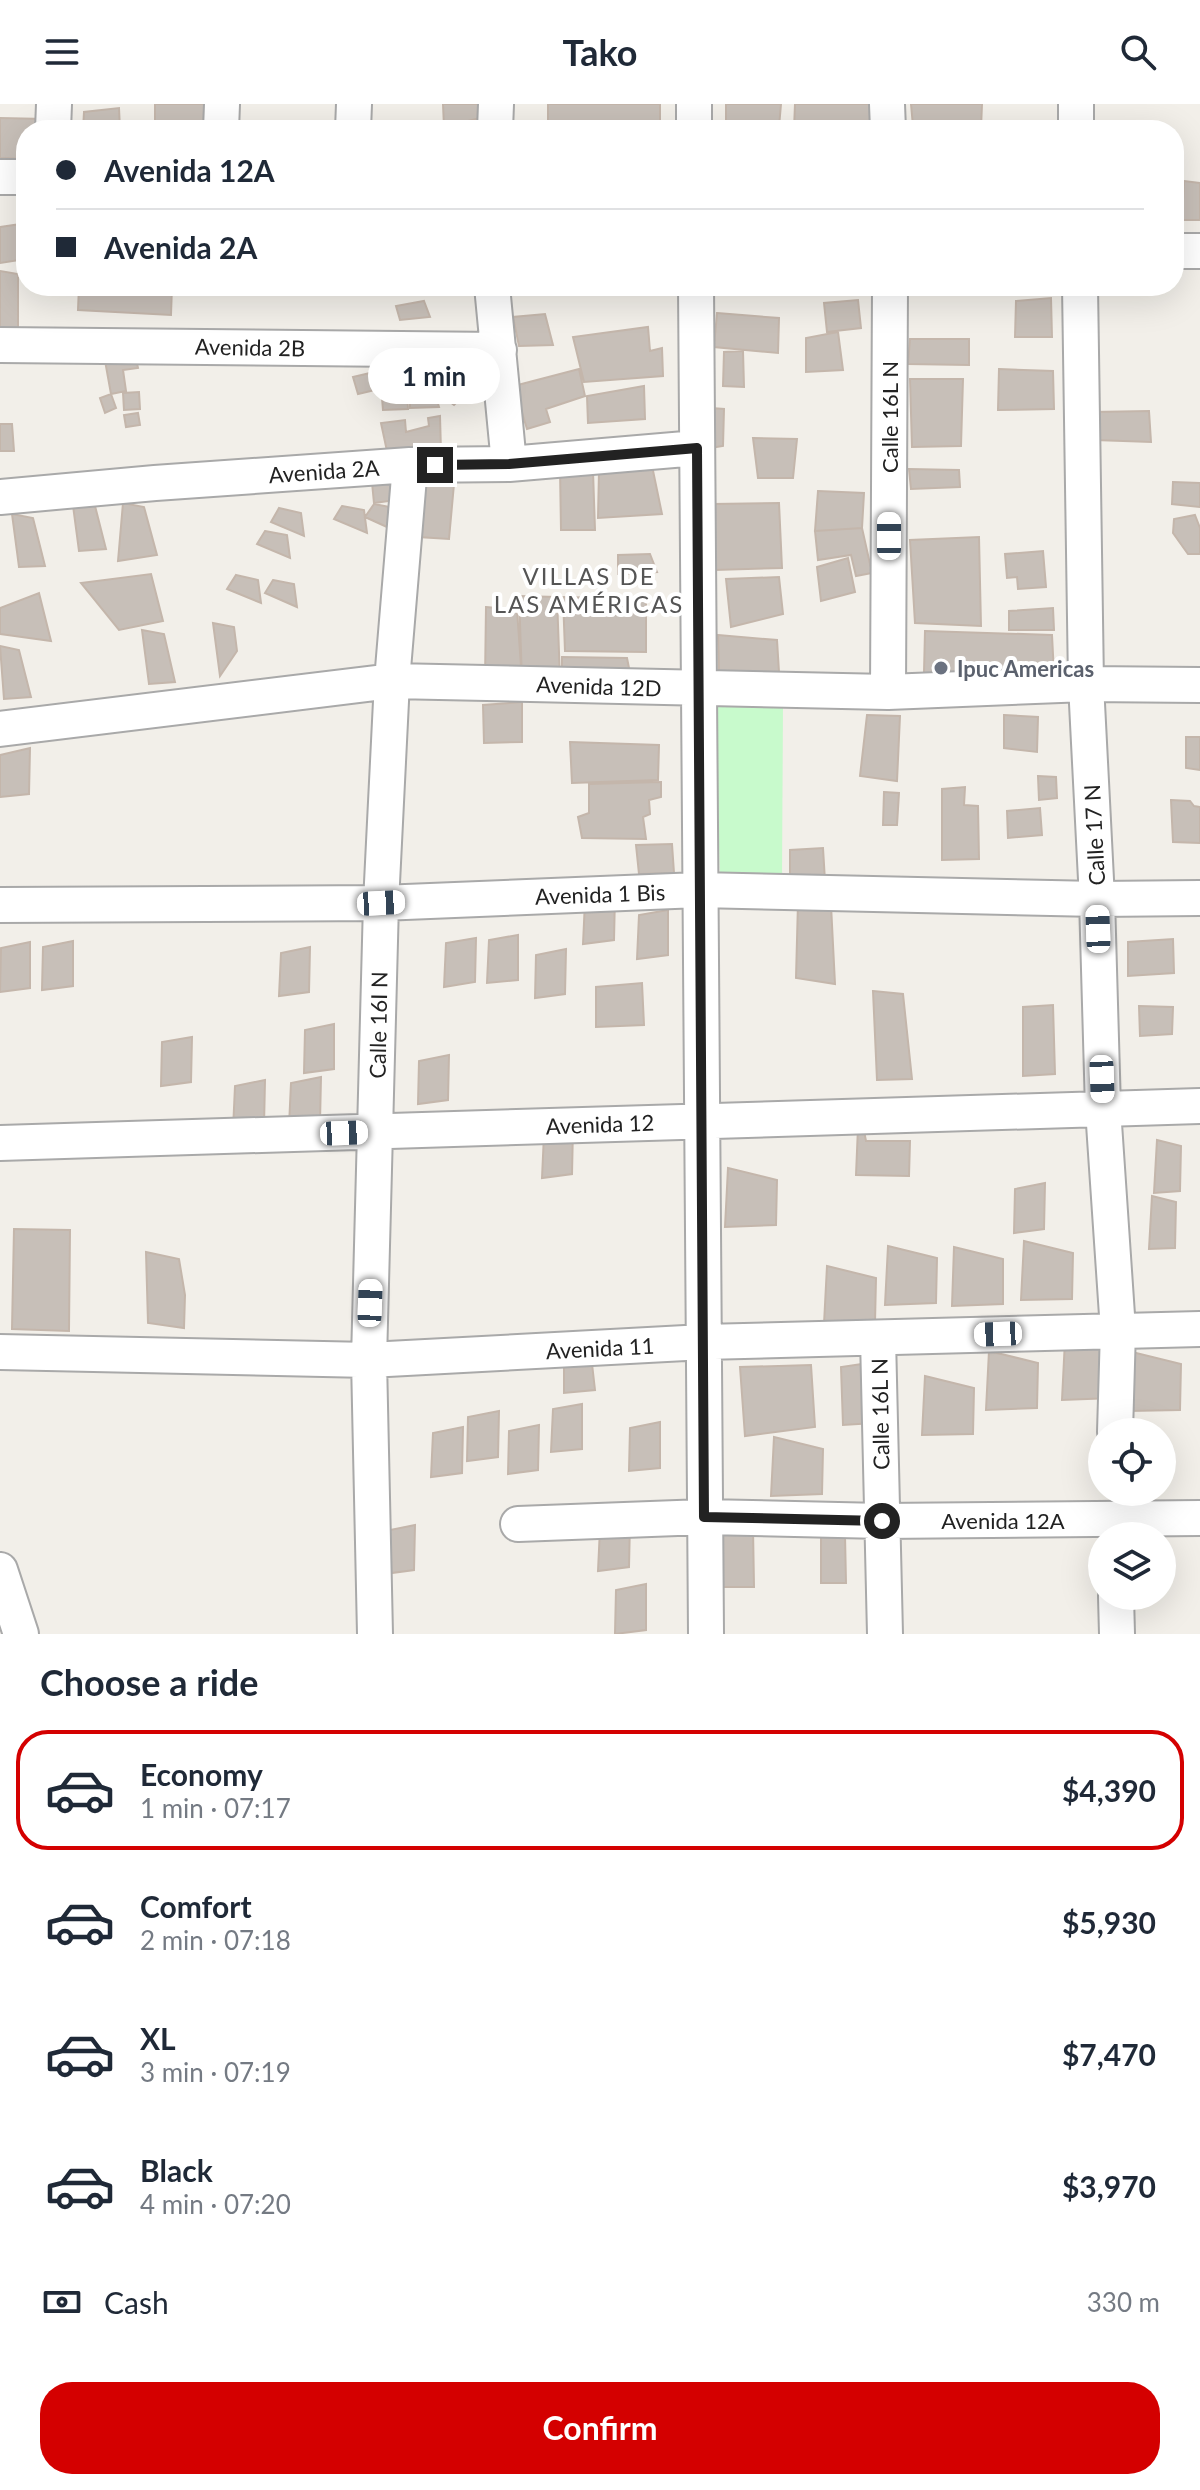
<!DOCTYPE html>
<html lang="en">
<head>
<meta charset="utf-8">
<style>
	:root { --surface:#fff; --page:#f2f2f3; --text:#1f2937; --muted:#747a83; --line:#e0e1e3; --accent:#d40000 }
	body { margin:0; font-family:Lato,sans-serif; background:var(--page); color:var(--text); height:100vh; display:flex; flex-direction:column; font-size:30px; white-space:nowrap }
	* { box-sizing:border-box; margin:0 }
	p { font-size:26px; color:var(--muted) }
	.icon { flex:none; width:44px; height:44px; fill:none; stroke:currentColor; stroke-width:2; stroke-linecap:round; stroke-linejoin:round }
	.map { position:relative; height:1530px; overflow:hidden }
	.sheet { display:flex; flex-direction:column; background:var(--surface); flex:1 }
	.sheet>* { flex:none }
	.hud { position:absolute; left:16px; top:16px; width:1168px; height:176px; border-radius:32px; box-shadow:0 8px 32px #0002; display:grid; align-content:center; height:176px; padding:0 40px; background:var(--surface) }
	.fabs { position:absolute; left:1088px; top:1314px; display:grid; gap:16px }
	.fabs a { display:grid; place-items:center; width:88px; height:88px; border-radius:50%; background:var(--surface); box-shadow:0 8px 32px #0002; font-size:40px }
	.end { position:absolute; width:36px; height:36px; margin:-18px; border:10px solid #222; background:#fff; box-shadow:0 0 0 4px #fff }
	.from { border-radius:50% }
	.bubble { position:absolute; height:56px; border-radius:28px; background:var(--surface); box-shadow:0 8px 32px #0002; font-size:26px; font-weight:700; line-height:56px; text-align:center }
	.car { position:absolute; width:24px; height:48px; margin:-24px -12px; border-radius:10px; box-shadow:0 0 6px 2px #0007; background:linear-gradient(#fff 24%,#345 0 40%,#fff 0 76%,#345 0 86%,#fff 0) }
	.hud b { display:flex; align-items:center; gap:28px; height:76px; font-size:30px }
	.hud b+b { border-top:2px solid var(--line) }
	.hud i { width:20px; height:20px; background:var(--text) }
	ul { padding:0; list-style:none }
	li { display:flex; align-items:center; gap:24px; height:120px; margin:0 16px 12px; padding:0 24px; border:4px solid transparent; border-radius:32px }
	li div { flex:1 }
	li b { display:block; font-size:30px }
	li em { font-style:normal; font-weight:700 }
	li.current { border-color:var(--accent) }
	li>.icon { width:72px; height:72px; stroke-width:1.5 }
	h2 { padding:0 40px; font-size:36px; line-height:96px }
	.pay { display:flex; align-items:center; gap:20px; height:88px; padding:0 40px; font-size:30px }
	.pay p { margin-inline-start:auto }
	.primary-button { display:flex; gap:16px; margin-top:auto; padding:16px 40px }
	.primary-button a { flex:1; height:92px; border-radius:32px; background:var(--accent); color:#fff; font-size:32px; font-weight:700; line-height:92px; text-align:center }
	header { display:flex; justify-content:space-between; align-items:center; height:104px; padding:0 40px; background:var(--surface); font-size:36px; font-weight:700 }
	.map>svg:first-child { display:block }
</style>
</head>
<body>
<header><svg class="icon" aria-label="menu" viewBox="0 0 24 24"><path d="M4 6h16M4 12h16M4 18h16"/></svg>Tako<svg class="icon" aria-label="search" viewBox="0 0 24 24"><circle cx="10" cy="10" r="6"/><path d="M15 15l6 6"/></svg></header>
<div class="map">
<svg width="1200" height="1530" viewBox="0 0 1200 1530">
	<rect width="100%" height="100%" fill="#f2efe9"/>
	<path fill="#c8facc" d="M714,593L783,601L782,775L720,771Z"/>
	<path fill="#c7bfb8" stroke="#c4b6ab" stroke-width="2" d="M155,0H218L211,24H155Z
		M443,0H478L480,14L444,23Z
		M548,0H660V26H548Z
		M726,0H781L779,23L726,26Z
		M795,0H874L872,26H794Z
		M911,0H982L981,24L913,22Z
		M119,4L120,26H83L84,8Z
		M0,14L44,15L43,26H26V55L0,54Z
		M294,18L338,19V26H294Z
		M1184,77L1200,79V116H1182Z
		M19,79H26V126L22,125Z
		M21,120L26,155L0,159V123Z
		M0,167L18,170V224L0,223Z
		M79,182H172L171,211L78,206Z
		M199,182H239V190L199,188Z
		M1051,194L1052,233H1015L1016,197Z
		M858,196L861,224L827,228L824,199Z
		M424,197L430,213L400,216L396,202Z
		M717,209L779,214L778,249L714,243Z
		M545,210L553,241L519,242L513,213Z
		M648,223L650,247L662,244L663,272L584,278L573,233Z
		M838,228L843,266L806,268V234Z
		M910,235H969V261L908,260Z
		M134,246L138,264L123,266L126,287L111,290L104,251Z
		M743,247L744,283L723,282L724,248Z
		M579,265L585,292L546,305L550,318L527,325L514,282Z
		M999,265L1053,267L1054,305L998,306Z
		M406,268L408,305L383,306L380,270Z
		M370,269L375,286L358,290L353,273Z
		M436,275L461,277L465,290L454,301L437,288Z
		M910,275H963L961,342L912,343Z
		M644,282L645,315L588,319L587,292Z
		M139,288L140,305L124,306L123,289Z
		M435,289L439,303L410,304V291Z
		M111,290L116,304L105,309L100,294Z
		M711,304L724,305L723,342L710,344Z
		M1149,307L1151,338L1095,336L1093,308Z
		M138,309L140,321L126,323L124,311Z
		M440,312L441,347L388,352L381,319L405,316L406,328L429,322L428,314Z
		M0,320H12L14,347H0Z
		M753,334L797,335L793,374H758Z
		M651,357L662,410L598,414L599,367Z
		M560,365L593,367L595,426H561Z
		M909,365L959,366L960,383L911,385Z
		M371,368L393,373L396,396L374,399Z
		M1173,378L1200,379V403L1172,400Z
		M454,380L449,435L418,433V382Z
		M818,387L864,389L862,424L815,427Z
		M72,394L94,398L106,445L79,447Z
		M123,399L144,403L157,451L118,457Z
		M779,399L782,464L715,466L713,400Z
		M374,400L395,404L398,428L365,413Z
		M342,402L364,406L367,429L334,415Z
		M279,404L301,409L304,432L271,418Z
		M12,410L33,414L45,462L19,463Z
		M1195,411L1200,424V450H1188L1173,429L1174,415Z
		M862,424L872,469L856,472L851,451L818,456L815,427Z
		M265,427L287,431L290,454L257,440Z
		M979,433L981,522L915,519L910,436Z
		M1043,447L1046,483L1018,485L1017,473L1007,474L1005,450Z
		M650,450L657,468L618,470V451Z
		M848,454L855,488L821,497L817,463Z
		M151,470L163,517L119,526L81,479Z
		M236,471L258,476L261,499L227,485Z
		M779,473L783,510L731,523L726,475Z
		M273,476L294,480L297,503L265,489Z
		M39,489L51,537L0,530V504Z
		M519,492L557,493L560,576H522Z
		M563,493L646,495V548L565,547Z
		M486,503L517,506L522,576H485Z
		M1053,504L1054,526H1009V507Z
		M213,519L234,523L237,547L220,572Z
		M142,526L164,530L175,578L149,580Z
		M925,527L1052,531L1054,570L924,569Z
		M718,531L777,536L779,568L719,570Z
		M0,542L19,546L31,593L4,595Z
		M562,553L627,554L631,574H562Z
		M522,598V638L484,639L483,601Z
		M867,611L900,612L897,677L860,672Z
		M1004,611L1038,613L1037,648L1004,644Z
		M1186,633H1200V666L1186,664Z
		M570,638L659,641L658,676L572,679Z
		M30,644L29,690L0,693V651Z
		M1038,672L1056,673L1057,694L1039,696Z
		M661,678V693L649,696L650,710L643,713L646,735L582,734L578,713L589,709V680Z
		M965,683L964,701L978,702L979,755L942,756V685Z
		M884,688L899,689L897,721H883Z
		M1171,696L1190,697L1194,702L1200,703V739L1173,738Z
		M1040,704L1042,731L1008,734L1007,707Z
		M672,740L674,769L639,770L636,741Z
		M823,744L825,777H790V746Z
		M615,791L614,836L583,840L585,797Z
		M798,798L831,801L835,880L796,874Z
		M668,806V851L637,855L639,811Z
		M518,831V876L487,879L489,836Z
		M476,834L475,878L444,883L446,839Z
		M1173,835L1174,869L1128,872V838Z
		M73,837V882L42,886L43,843Z
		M30,838V884L0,888L1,844Z
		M310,843L309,888L279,892L281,849Z
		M566,845L565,890L535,894L536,851Z
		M642,879L644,921L596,923V883Z
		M873,887L903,890L912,975L877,976Z
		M1053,901L1055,970L1023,972V903Z
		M1139,902L1173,903L1172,930L1140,932Z
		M334,920V965L304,969L305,926Z
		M192,933L191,978L161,982L162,938Z
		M449,951L448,996L418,1000L419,957Z
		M321,973L320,1018L289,1022L291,979Z
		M265,976L264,1022L233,1026L235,982Z
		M863,1022L866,1037H910L909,1072L856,1071L858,1023Z
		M573,1024L572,1070L542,1074L544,1030Z
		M1157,1036L1181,1042L1180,1087L1154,1089Z
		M728,1064L777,1076L776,1121L725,1123Z
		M1045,1079L1044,1125L1014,1129L1015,1085Z
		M1152,1092L1176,1098L1175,1144L1149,1145Z
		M14,1125L70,1126L69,1227L12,1225Z
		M1024,1137L1073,1149L1072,1195L1021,1196Z
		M888,1142L937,1154L936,1199L885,1201Z
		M954,1143L1003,1155V1200L952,1202Z
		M146,1148L179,1155L185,1191L184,1224L148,1219Z
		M827,1162L876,1174L875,1219L824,1220Z
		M1065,1236L1114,1248L1113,1294L1062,1296Z
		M989,1247L1038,1259L1037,1304L986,1306Z
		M1132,1248L1181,1260L1180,1306L1129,1307Z
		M591,1251L595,1286L564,1289V1253Z
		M869,1259L874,1319L843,1321L841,1263Z
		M811,1261L815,1323L745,1332L740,1263Z
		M925,1272L974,1284L973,1330L922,1331Z
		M582,1300V1345L551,1348L553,1305Z
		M499,1307L498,1353L467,1357L468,1313Z
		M660,1318V1364L629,1367L630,1324Z
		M539,1321L538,1366L508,1370L509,1327Z
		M463,1323L462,1369L431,1373L433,1329Z
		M774,1333L823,1345L822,1390L771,1392Z
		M630,1418L629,1463L598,1467L600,1424Z
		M415,1421L414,1466L384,1470L385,1427Z
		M753,1424L754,1483H715L716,1425Z
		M821,1431H845L846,1479H821Z
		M646,1480V1526L615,1530L616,1486Z"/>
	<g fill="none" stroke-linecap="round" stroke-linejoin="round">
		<g stroke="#a9a9a9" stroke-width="38">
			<path id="minor" d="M694,0V26
				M887,0L888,26
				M1076,0V26
				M53,26L54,0
				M221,26L222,0
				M353,26L354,0
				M495,26L496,0
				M0,73H26
				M1174,147H1200
				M492,182L509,360
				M696,182L706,1530
				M1080,182L1086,580L1097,795L1103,1005L1118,1226L1115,1328
				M0,241L499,246
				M0,393L155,379L410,361L509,360L697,344
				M888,588L890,182
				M0,625L392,577L888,588L1086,580L1200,581
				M0,801L381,799L699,786L1097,795L1200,794
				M0,1039L1200,1002
				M878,1234L885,1530
				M0,1248L369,1256L704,1238L1200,1225
				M518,1420L704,1413L882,1417L1200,1414
				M0,1466L21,1530
				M1116,1492L1117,1530
				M375,1530L369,1256L381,799L392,577L410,361"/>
		</g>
		<use href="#minor" stroke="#fff" stroke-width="34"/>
	</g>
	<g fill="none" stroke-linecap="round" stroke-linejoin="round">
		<path stroke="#222" stroke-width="10" d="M435,361L509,360L697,344L704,1413L882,1417"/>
	</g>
	<circle fill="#6b7280" stroke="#fff" stroke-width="3" cx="941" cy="564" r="8"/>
	<g text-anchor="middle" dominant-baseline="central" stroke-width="8" stroke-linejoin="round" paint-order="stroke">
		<g font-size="22" fill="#222" stroke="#fff">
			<text transform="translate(250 243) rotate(1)">Avenida 2B</text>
			<text transform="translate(889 313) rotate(-90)">Calle 16L N</text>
			<text transform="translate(324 367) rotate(-4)">Avenida 2A</text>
			<text transform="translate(599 582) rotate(2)">Avenida 12D</text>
			<text transform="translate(1094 731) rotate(-93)">Calle 17 N</text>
			<text transform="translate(600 790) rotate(-2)">Avenida 1 Bis</text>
			<text transform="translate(378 921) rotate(-89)">Calle 16I N</text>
			<text transform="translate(600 1020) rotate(-2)">Avenida 12</text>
			<text transform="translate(600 1244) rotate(-3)">Avenida 11</text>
			<text transform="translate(880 1310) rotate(-91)">Calle 16L N</text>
			<text x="1003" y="1416">Avenida 12A</text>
		</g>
		<g font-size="22" font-weight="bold" fill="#5b616d" stroke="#fff" text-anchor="start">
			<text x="957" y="564">Ipuc Americas</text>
		</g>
		<g font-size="24" letter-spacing="2" fill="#555" stroke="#fff">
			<text x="589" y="471">VILLAS DE<tspan x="589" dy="28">LAS AMÉRICAS</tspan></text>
		</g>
	</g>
</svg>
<div class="fabs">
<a><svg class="icon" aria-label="locate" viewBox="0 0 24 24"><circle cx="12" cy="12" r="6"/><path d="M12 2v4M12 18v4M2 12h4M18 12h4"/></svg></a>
<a><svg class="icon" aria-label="layers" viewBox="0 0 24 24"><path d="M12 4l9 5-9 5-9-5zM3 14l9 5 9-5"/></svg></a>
</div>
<i class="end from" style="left:882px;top:1417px"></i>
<i class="end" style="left:435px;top:361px"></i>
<div class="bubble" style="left:368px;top:244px;width:132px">1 min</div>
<i class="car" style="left:889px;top:432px;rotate:0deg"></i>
<i class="car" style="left:381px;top:799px;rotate:87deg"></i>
<i class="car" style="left:1098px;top:825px;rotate:358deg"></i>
<i class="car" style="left:1102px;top:975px;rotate:178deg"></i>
<i class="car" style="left:344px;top:1029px;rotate:88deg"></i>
<i class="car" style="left:370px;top:1199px;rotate:2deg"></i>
<i class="car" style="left:998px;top:1230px;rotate:268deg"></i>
<div class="hud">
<b><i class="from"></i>Avenida 12A</b>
<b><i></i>Avenida 2A</b>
</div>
</div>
<section class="sheet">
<h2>Choose a ride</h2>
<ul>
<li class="current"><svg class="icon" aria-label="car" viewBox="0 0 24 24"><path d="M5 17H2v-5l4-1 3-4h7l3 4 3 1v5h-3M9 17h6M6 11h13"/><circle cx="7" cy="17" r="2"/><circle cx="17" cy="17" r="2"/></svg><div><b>Economy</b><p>1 min · 07:17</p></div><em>$4,390</em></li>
<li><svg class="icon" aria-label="car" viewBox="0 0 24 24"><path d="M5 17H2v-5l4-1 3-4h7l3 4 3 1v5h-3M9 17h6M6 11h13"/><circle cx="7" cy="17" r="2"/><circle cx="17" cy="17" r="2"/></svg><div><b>Comfort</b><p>2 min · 07:18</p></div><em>$5,930</em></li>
<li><svg class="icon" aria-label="car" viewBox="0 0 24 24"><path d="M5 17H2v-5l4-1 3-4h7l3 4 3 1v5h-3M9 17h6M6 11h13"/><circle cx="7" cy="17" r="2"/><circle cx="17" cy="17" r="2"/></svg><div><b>XL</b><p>3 min · 07:19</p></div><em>$7,470</em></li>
<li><svg class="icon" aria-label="car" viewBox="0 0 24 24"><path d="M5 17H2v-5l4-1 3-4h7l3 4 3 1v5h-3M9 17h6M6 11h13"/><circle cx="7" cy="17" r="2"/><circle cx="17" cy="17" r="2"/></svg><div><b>Black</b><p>4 min · 07:20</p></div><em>$3,970</em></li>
</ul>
<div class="pay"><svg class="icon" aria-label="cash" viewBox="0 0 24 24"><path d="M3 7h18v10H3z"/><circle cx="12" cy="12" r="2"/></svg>Cash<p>330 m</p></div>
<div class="primary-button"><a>Confirm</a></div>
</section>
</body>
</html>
